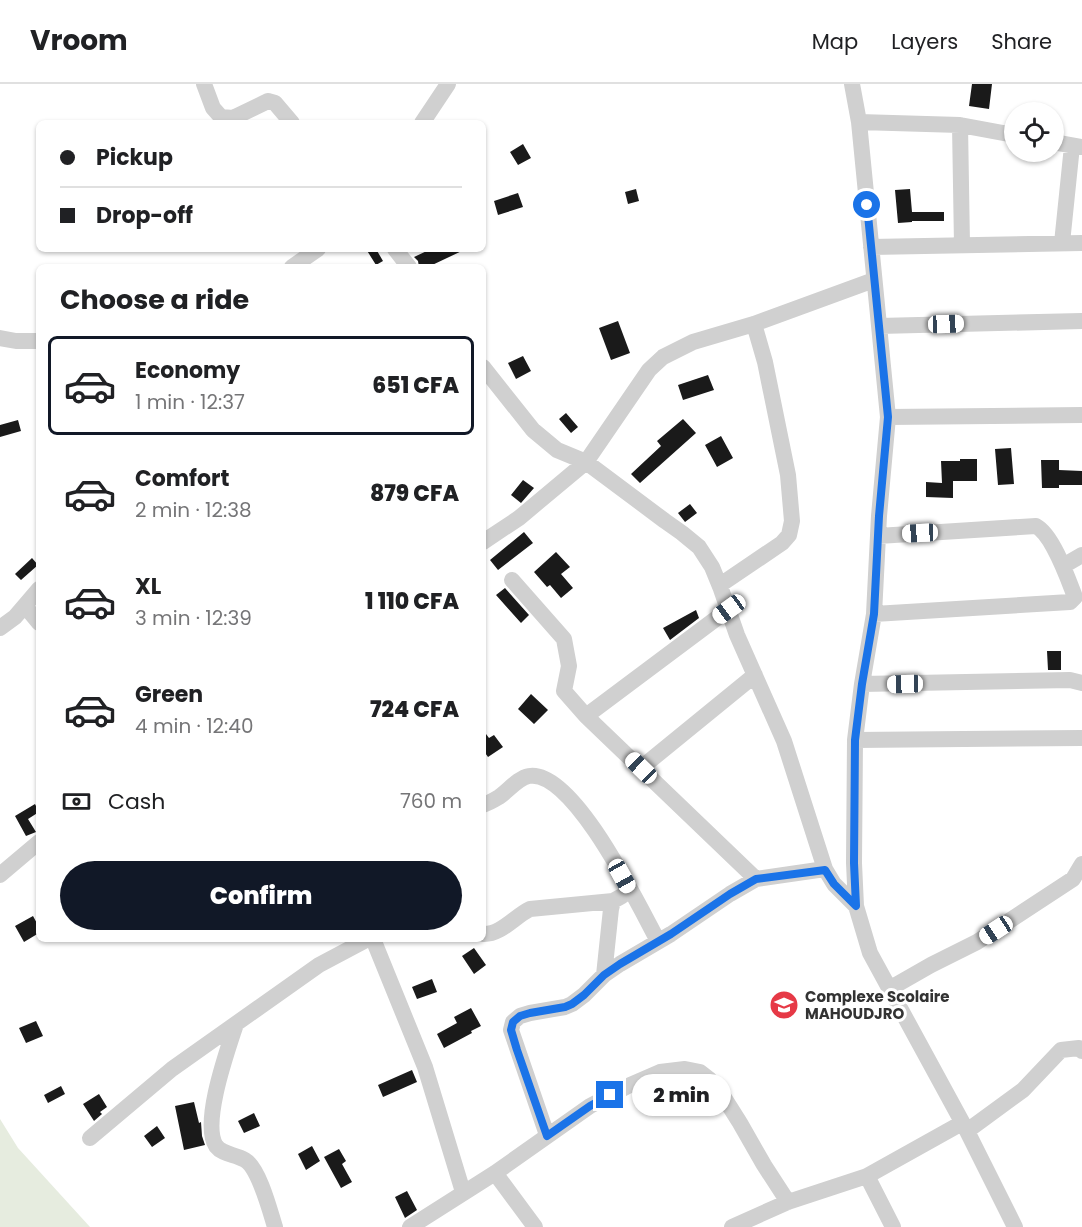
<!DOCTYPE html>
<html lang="en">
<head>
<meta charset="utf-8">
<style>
	:root { --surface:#fff; --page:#f2f2f2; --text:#202124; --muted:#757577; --line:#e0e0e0; --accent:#111827 }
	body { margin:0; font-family:Poppins,sans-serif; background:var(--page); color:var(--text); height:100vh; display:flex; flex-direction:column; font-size:22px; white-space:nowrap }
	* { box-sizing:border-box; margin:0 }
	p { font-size:20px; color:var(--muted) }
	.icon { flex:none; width:33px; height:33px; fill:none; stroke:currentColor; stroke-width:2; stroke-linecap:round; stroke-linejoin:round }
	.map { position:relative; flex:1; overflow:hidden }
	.side { position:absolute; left:36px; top:180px; width:450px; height:678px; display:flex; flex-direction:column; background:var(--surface); border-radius:9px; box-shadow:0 2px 4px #0004 }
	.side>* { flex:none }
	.guide { position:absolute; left:36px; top:36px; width:450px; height:132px; border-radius:9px; box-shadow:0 2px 4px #0004; display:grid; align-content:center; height:132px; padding:0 24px; background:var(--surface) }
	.fabs { position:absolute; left:1004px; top:18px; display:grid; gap:12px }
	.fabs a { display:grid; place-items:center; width:60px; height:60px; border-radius:50%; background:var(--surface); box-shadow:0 2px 4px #0004; font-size:30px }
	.end { position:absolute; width:27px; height:27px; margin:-14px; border:8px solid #1a73e8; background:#fff; box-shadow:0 0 0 3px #fff }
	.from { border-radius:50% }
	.bubble { position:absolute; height:42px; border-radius:21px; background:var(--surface); box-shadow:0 2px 4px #0004; font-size:20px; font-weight:800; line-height:42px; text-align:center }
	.car { position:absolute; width:18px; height:36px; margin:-18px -9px; border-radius:8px; box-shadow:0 0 4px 2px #0007; background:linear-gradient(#fff 24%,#345 0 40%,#fff 0 76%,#345 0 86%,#fff 0) }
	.guide b { display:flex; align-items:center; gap:21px; height:57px; font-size:22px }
	.guide b+b { border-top:2px solid var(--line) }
	.guide i { width:15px; height:15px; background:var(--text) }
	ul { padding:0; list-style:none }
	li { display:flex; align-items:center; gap:18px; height:99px; margin:0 12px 9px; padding:0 12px; border:3px solid transparent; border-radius:9px }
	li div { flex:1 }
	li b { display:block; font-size:22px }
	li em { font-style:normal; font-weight:800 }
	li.selected { border-color:var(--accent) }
	li>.icon { width:54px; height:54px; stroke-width:1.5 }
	h2 { padding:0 24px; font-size:27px; line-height:72px }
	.pay { display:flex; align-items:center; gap:15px; height:66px; padding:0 24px; font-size:22px }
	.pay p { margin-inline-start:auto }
	.button { display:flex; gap:12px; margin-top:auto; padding:12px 24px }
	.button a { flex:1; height:69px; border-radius:36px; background:var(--accent); color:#fff; font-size:24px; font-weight:800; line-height:69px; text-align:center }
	header { display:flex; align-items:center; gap:36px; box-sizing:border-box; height:84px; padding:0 30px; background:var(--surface); border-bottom:2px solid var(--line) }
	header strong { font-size:28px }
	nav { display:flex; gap:33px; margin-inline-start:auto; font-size:21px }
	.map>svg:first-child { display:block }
</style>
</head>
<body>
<header>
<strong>Vroom</strong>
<nav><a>Map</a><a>Layers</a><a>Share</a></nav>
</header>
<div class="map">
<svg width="1082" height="1143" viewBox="0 0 1082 1143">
	<rect width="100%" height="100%" fill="#fff"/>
	<path fill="#e6ecdf" d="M0,1035L18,1064L90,1143H0Z"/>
	<path fill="#1a1a1a" d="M972,0H992L989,25L969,22Z
		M523,60L531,74L518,81L510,68Z
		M636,105L639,117L628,120L625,108Z
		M910,105L912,128H944V137H912V138L898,139L895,106Z
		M518,109L523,123L498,131L494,117Z
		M366,165H376L383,177L376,181Z
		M431,165H466L428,183H419L418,177L414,173Z
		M618,237L630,269L611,276L599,244Z
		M523,272L531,287L516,295L508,279Z
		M708,291L714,306L683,316L678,301Z
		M566,329L578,343L571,349L559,335Z
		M683,335L696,349L640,399L631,390L661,362L657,357Z
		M18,336L21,347L0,353V341Z
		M721,352L733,374L717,383L705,361Z
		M1011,364L1014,400L998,401L995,365Z
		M960,375H977V397H953V414L926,413V398L942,399L941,377H960Z
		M1041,376H1059V386L1082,387V401H1059V404H1042Z
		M523,396L534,404L521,419L511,411Z
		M690,420L697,429L685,438L678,429Z
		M524,448L533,459L498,486L490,476Z
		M556,468L570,483L561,490L573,504L561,514L550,501L547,503L534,488Z
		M32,474L38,481L21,496L15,490Z
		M505,504L529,531L521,539L496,511Z
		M696,526L699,534L670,556L663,544Z
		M1047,567H1061V586H1048Z
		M531,610L548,626L534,640L518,625Z
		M483,646L489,654L494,651L503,663L488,673L483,666Z
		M35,720L39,728L28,735L36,748L26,752L15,732Z
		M33,832L39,843V849L24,858L15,842Z
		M474,864L486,881L474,890L462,872Z
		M432,895L437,908L417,915L412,903Z
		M471,924L481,942L471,947L472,949L444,964L437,950L457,939L454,933Z
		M36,937L43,952L26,959L19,944Z
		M412,986L417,998L383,1013L378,1001Z
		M61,1002L65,1010L48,1019L44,1011Z
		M99,1010L107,1023L100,1028L102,1030L94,1037L83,1020Z
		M194,1018L199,1039L201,1038L202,1052L205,1061L184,1066L175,1022Z
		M254,1029L260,1042L244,1049L238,1037Z
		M157,1042L165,1054L152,1063L144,1052Z
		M312,1062L320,1077L306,1086L298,1070Z
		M339,1065L346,1077L342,1080L352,1098L341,1104L324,1073Z
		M407,1107L417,1126L405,1134L395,1113Z"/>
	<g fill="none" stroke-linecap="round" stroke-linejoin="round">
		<path stroke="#d0d0d0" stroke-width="16" d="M204,0L213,24L221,33L233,34L268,17L275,19L292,39
			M852,0L859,38L888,333L879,432L874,530L862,600L855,656L854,779L856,822L870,869L967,1047L1015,1143
			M859,38L960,41L1014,51
			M422,39L448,0
			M960,41L962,161
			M1053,58L1081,63
			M1062,159L1072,62
			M871,163L1082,159
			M395,165L409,183
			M292,183L318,165
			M879,242L1082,237
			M0,254L16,257H39
			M483,283L533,346L557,366L586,378L665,437L682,449L699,463L712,483L721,505L737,551L784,657L825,785L834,800L856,822
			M888,333L1082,331
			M483,458L519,434L586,378L649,286L663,273L693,258L754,240L874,196
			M1063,482L1082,471
			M512,496L564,555L569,582L564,607L586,632L756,795
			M720,501L782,459L789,451L792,437L788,391L765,278L754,240
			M25,522L39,539
			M874,530L1070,518L1075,513C1068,495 1053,451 1036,442L878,452
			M0,544L15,533L39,505
			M862,600L1070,596L1082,599
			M586,632L729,525
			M855,656L1082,654
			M641,684L755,591
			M483,721C489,719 494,716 499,713C509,706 518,694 529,692C573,684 640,824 658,857
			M0,791L39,758
			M483,850C501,851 515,832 530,825L613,817
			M373,855L425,983L463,1108
			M604,891L611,825L613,817L622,812
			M889,905L931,881L977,858L1073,795L1082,780
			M236,940C228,965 201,1039 216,1062C223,1071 235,1070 245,1076C259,1084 270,1127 275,1143
			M967,1047L1023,1006L1061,966L1079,964L1082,967
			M547,1051L511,946L513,938L520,932L530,929L565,923L572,920L584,911L604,891L620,880L671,850L730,810L756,795L825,785
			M90,1054L172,985L319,881L368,855
			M495,1089L535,1143
			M867,1092L893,1143
			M410,1143L495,1089L590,1022L630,1001L660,988L685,985L700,988L709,995L723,1012L740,1039L764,1081L788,1118
			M732,1143L788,1118L867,1092L962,1039"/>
	</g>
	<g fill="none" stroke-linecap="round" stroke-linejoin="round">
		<path stroke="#1a73e8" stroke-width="8" d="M610,1011L590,1022L547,1052L517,966L511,946L513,938L520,932L530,929L565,923L572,920L584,911L604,891L620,880L671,850L730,810L756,795L825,786L834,800L856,822L854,779L855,656L862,600L874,530L879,432L888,333L867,121"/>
	</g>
	<defs>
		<g id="university-disc" transform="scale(1.5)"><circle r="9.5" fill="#e63946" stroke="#fff"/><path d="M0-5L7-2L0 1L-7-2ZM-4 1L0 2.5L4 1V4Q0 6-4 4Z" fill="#fff"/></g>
	</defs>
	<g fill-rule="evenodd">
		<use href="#university-disc" x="784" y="921"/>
	</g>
	<g text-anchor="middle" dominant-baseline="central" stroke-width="6" stroke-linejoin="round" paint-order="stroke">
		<g font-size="15" font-weight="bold" fill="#333" stroke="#fff" text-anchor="start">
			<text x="805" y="912">Complexe Scolaire<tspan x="805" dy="17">MAHOUDJRO</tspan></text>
		</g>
	</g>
</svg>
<div class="fabs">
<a><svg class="icon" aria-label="locate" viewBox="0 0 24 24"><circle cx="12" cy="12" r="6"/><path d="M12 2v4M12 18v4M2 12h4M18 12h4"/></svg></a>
</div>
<i class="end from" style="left:867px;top:121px"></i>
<i class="end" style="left:610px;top:1011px"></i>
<div class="bubble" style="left:632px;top:990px;width:99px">2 min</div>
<i class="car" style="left:946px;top:240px;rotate:88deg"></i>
<i class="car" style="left:920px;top:449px;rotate:267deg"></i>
<i class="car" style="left:729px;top:525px;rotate:234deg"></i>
<i class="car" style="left:905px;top:600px;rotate:269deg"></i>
<i class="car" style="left:641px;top:684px;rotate:314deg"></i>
<i class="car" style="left:622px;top:792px;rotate:151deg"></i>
<i class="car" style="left:996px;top:846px;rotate:237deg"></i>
<div class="guide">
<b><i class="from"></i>Pickup</b>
<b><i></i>Drop-off</b>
</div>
<section class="side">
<h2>Choose a ride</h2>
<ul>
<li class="selected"><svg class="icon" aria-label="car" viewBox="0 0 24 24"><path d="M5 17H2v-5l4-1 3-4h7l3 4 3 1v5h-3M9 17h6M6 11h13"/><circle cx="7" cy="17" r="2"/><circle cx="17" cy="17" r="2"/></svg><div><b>Economy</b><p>1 min · 12:37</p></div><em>651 CFA</em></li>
<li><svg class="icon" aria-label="car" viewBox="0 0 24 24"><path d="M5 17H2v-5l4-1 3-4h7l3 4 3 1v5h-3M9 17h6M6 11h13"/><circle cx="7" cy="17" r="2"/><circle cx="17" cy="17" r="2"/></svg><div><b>Comfort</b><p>2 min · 12:38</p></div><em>879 CFA</em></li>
<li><svg class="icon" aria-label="car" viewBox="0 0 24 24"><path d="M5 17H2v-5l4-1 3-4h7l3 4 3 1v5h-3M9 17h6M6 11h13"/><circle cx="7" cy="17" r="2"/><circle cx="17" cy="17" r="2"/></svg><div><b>XL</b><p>3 min · 12:39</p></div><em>1 110 CFA</em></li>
<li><svg class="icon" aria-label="car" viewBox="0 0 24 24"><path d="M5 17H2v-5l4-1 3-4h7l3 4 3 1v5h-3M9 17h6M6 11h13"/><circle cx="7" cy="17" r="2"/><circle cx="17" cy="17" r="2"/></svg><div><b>Green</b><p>4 min · 12:40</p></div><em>724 CFA</em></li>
</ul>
<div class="pay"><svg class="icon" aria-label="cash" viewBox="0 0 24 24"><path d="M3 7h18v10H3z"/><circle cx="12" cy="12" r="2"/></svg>Cash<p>760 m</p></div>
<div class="button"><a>Confirm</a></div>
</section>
</div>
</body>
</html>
